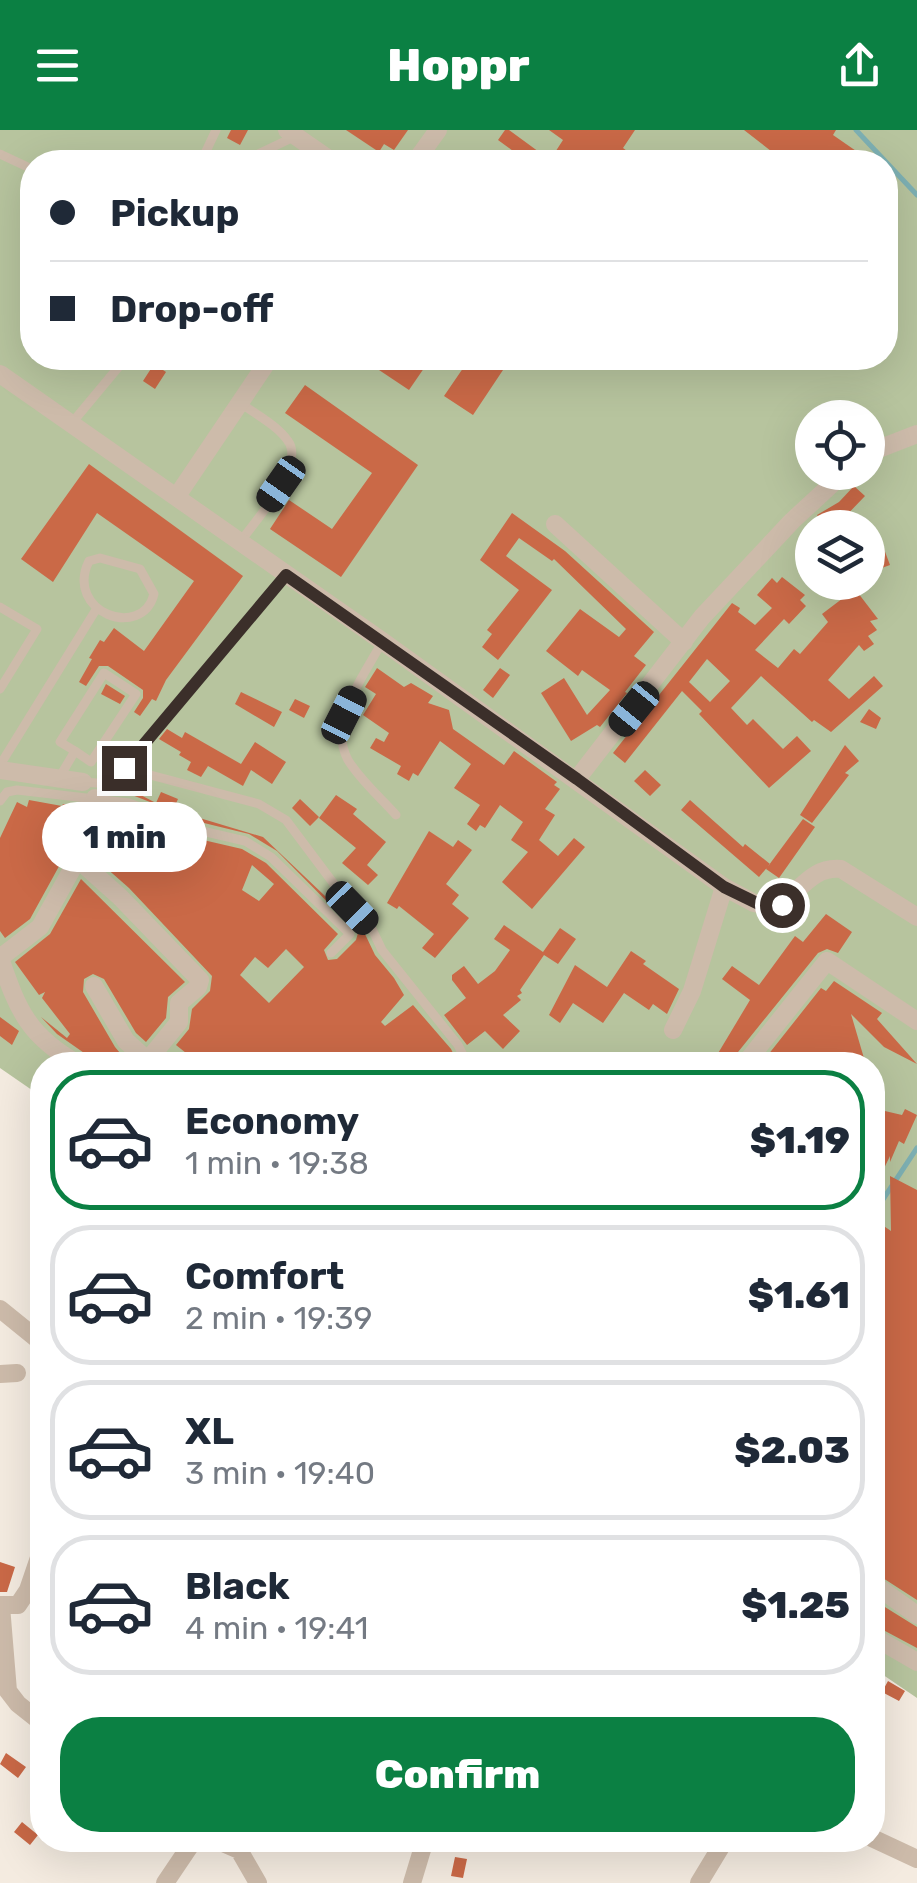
<!DOCTYPE html>
<html lang="en">
<head>
<meta charset="utf-8">
<style>
	:root { --surface:#fff; --page:#f6f6f7; --text:#1f2937; --muted:#747a83; --line:#e0e1e3; --accent:#0b8043 }
	body { margin:0; font-family:Rubik,sans-serif; background:var(--page); color:var(--text); height:100vh; display:flex; flex-direction:column; font-size:38px; white-space:nowrap }
	* { box-sizing:border-box; margin:0 }
	p { font-size:32px; color:var(--muted) }
	.icon { flex:none; width:55px; height:55px; fill:none; stroke:currentColor; stroke-width:2; stroke-linecap:round; stroke-linejoin:round }
	.map { position:relative; flex:1; overflow:hidden }
	.side { position:absolute; left:30px; top:922px; width:855px; height:800px; display:flex; flex-direction:column; background:var(--surface); border-radius:40px; box-shadow:0 10px 40px #0002 }
	.side>* { flex:none }
	.top-card { position:absolute; left:20px; top:20px; width:878px; height:220px; border-radius:40px; box-shadow:0 10px 40px #0002; display:grid; align-content:center; height:220px; padding:0 30px; background:var(--surface) }
	.tools { position:absolute; left:795px; top:270px; display:grid; gap:20px }
	.tools a { display:grid; place-items:center; width:90px; height:90px; border-radius:50%; background:var(--surface); box-shadow:0 10px 40px #0002; font-size:50px }
	.end { position:absolute; width:45px; height:45px; margin:-22px; border:12px solid #3b2f2a; background:#fff; box-shadow:0 0 0 5px #fff }
	.from { border-radius:50% }
	.bubble { position:absolute; height:70px; border-radius:35px; background:var(--surface); box-shadow:0 10px 40px #0002; font-size:32px; font-weight:800; line-height:70px; text-align:center }
	.car { position:absolute; width:30px; height:60px; margin:-30px -15px; border-radius:12px; box-shadow:0 0 8px 2px #0007; background:linear-gradient(#222 24%,#8ab4d8 0 40%,#222 0 76%,#8ab4d8 0 86%,#222 0) }
	.top-card b { display:flex; align-items:center; gap:35px; height:95px; font-size:38px }
	.top-card b+b { border-top:2px solid var(--line) }
	.top-card i { width:25px; height:25px; background:var(--text) }
	ul { padding:18px 0 0; list-style:none }
	li { display:flex; align-items:center; gap:30px; height:140px; margin:0 20px 15px; padding:0 10px; border:5px solid var(--line); border-radius:40px }
	li div { flex:1 }
	li b { display:block; font-size:38px }
	li em { font-style:normal; font-weight:800 }
	li.selected { border-color:var(--accent) }
	li>.icon { width:90px; height:90px; stroke-width:1.5 }
	.primary-button { display:flex; gap:20px; margin-top:auto; padding:20px 30px }
	.primary-button a { flex:1; height:115px; border-radius:40px; background:var(--accent); color:#fff; font-size:40px; font-weight:800; line-height:115px; text-align:center }
	header { display:flex; justify-content:space-between; align-items:center; height:130px; padding:0 30px; background:var(--accent); color:#fff; font-size:45px; font-weight:800 }
	.map>svg:first-child { display:block }
</style>
</head>
<body>
<header><svg class="icon" aria-label="menu" viewBox="0 0 24 24"><path d="M4 6h16M4 12h16M4 18h16"/></svg>Hoppr<svg class="icon" aria-label="share" viewBox="0 0 24 24"><path d="M12 15V3M7 8l5-5 5 5M5 13v7h14v-7"/></svg></header>
<div class="map">
<svg width="917" height="1753" viewBox="0 0 917 1753">
	<rect width="100%" height="100%" fill="#f4ebe0"/>
	<path fill="#b7c49e" fill-rule="evenodd" d="M0,0H917V1568L873,1538L872,935H42V967L0,938ZM32,32H885V228H32ZM812,288H868V342H812ZM812,398H868V452H812Z"/>
	<g fill="none" stroke-linecap="round" stroke-linejoin="round">
		<path stroke="#7db0b3" stroke-width="5" d="M856,0L917,65
			M872,1086L917,1018"/>
	</g>
	<path fill="#ca6947" fill-rule="evenodd" d="M231,0H248L240,15L227,8Z
		M346,0H408L394,20L384,14L379,22Z
		M505,0H509L550,30L563,10L549,0H635L623,18L642,32H528L498,10Z
		M744,0H836L833,5L872,32H785Z
		M361,228H431L409,260Z
		M470,228H511L473,285L444,266Z
		M154,234L166,242L155,259L143,251Z
		M305,255L418,335L341,447L270,399L289,370L332,399L372,343L285,283Z
		M89,334L243,446L166,550L156,571L152,569L140,586L134,582L143,568V560L108,536H99L86,556L79,552L92,529L89,528L100,510L104,512L114,498L144,521L194,451L97,383L53,452L21,429Z
		M854,356L865,366L841,391L845,398H825L817,385L839,372Z
		M512,383L565,421L654,502L634,526L646,535L625,562L627,563L600,597L597,595L571,611L541,563L564,548L587,585L610,560L582,540L578,546L546,521L580,479L619,507L626,499L554,429L552,431L519,408L506,426L552,460L498,530L482,517L492,504L487,500L519,460L480,430Z
		M884,419L890,435L868,443V424Z
		M782,447L805,465L800,470L806,476L789,494L784,489L755,520L778,538L794,519L800,524L828,492L822,484L855,459L878,489L870,491L877,500L868,506L874,514L864,521L859,515L828,550L849,569L874,546L883,556L831,602L814,590L812,592L761,546L731,578L747,595L753,589L783,619L797,606L811,621L769,658L699,584L702,581L682,561L625,633L613,623L732,473L740,478L738,482L755,495L772,478L757,465L772,448L777,453ZM707,529L730,551L710,572L689,552Z
		M377,538L404,557L411,553L433,566L428,573L449,580L453,599L504,635L514,621L557,652L554,655L560,659L545,679L555,685L539,710L558,726L574,708L585,717L532,779L502,752L528,722L511,710L523,692L500,675L485,698L480,695L476,701L467,694L480,675L454,658L471,634L440,611L418,646L413,643L409,651L397,644L401,636L370,618L376,608L384,612L389,603L363,585L376,564L365,557Z
		M500,538L510,545L493,568L483,560Z
		M106,554L125,566L120,574L101,564Z
		M241,562L282,582L274,597L235,574Z
		M295,569L310,576L304,588L289,580Z
		M869,579L881,588L876,599L860,592Z
		M167,599L182,608L185,602L241,634L255,612L286,632L272,654L251,640L243,656L208,636L201,647L187,640L191,632L179,625L181,622L159,609Z
		M845,615L859,631L845,643L849,645L812,693L800,685Z
		M645,640L661,655L650,666L634,651Z
		M119,661H133L156,673L161,662L178,669L173,680L263,707L365,804L375,825L394,848L404,865L381,892L385,896L413,875L451,919L459,935H201L176,915L189,899L192,879L210,861L212,846L129,758L88,722L104,678L127,681L199,709L242,719L266,733L338,804L324,820L328,830L337,829L356,810L358,803L277,721L249,704L204,693L132,665L119,664ZM252,735L274,754L259,771L242,760ZM286,819L304,837L269,873L240,845L255,827L268,838Z
		M336,665L357,679L353,684L386,712L367,735L378,745L368,755L342,733L356,718L319,688Z
		M300,669L319,687L310,696L292,678Z
		M29,670L62,676L63,674L79,675L62,715L63,729L30,789L5,808L0,801V708L17,672L27,677Z
		M690,670L743,717L745,714L770,734L759,747L681,680Z
		M803,689L815,697L779,748L766,739Z
		M429,701L453,717L458,710L472,720L446,754L459,765L452,774L469,788L435,828L422,818L434,804L399,776L397,779L387,773Z
		M81,749L185,852L168,867L166,888L146,912L136,903L104,849L93,844L84,849L83,862L115,917L130,935H92L87,925L57,904L41,887L67,908L70,904L42,868L45,862L39,865L15,832L50,804Z
		M826,784L852,802L838,823L827,819L818,823L734,927L732,935H711L750,870L722,849L732,836L759,855L795,806L803,812Z
		M504,795L543,822L560,798L576,809L558,834L544,825L520,860L522,863L517,866L521,870L503,885L520,901L503,919L485,901L467,915L444,885L466,868L452,850V845L464,836L478,854L495,841L510,820L494,809Z
		M631,821L646,831L643,834L679,859L667,884L653,874L649,880L624,863L603,893L573,873L560,893L549,885L575,835L607,857Z
		M834,851L882,883L877,889L917,934L884,917L851,884L866,935H794L786,931L784,935H777L768,930L760,935L821,858L826,861Z
		M0,887L19,901L12,915L0,906Z
		M872,978L902,985L905,979L917,985L904,1014L899,1011L890,1032V1026L872,1063Z
		M890,1046L917,1060V1470L872,1441V1088L891,1101Z
		M0,1432L15,1437L7,1462H0Z
		M872,1469L917,1497V1518L872,1494Z
		M888,1551L905,1561L899,1571L882,1562Z
		M6,1623L26,1637L18,1648L0,1634Z
		M22,1692L38,1705L30,1715L14,1702Z
		M455,1727L467,1729L463,1748L451,1746Z"/>
	<g fill="none" stroke-linecap="round" stroke-linejoin="round">
		<path stroke="#cdbbaa" stroke-width="9" d="M0,24L32,39
			M201,32L216,0
			M241,32L296,6
			M239,272C255,284 277,295 288,311C306,335 255,391 241,411
			M71,294L126,228
			M100,428L140,439L154,464C142,511 64,482 89,431Z
			M0,477L37,499L0,559
			M382,512C364,546 327,592 348,630C360,650 381,668 396,685
			M0,635L97,478
			M124,638L259,674L286,690L352,778L372,799L382,820L458,915L468,935
			M59,648L75,621L60,612L104,543L136,564L91,632L75,621
			M83,652L110,654L286,445
			M0,671L7,662L17,660L129,673L202,701L245,711L271,727L350,804L331,823"/>
		<path stroke="#cdbbaa" stroke-width="18" d="M287,0L333,32
			M415,32L438,0
			M0,244L382,511L724,757L754,773L776,778C799,763 811,736 841,739L917,787
			M868,323L917,304
			M177,366L270,228
			M555,394L684,512
			M0,640L83,652
			M577,649L702,487L792,391L845,342
			M77,731L74,720L95,668
			M0,828L40,797L76,732L82,733L120,767L200,850L198,857L179,873V892L144,935
			M0,828C18,881 29,907 80,935
			M94,856L126,911L146,929
			M673,900L692,861L724,757
			M744,935L827,831L917,891
			M0,1179L42,1213
			M0,1244L17,1243
			M872,1453L917,1485
			M0,1475H18L28,1460L42,1419
			M1,1476L8,1561L18,1574L42,1593
			M872,1506L917,1532
			M872,1708L917,1729
			M216,1710L239,1720L258,1753
			M165,1753L194,1710
			M412,1753L425,1710
			M699,1753L725,1710"/>
	</g>
	<g fill="none" stroke-linecap="round" stroke-linejoin="round">
		<path stroke="#3b2f2a" stroke-width="12" d="M124,638L286,445L577,649L724,757L767,778L782,775"/>
	</g>
</svg>
<div class="tools">
<a><svg class="icon" aria-label="locate" viewBox="0 0 24 24"><circle cx="12" cy="12" r="6"/><path d="M12 2v4M12 18v4M2 12h4M18 12h4"/></svg></a>
<a><svg class="icon" aria-label="layers" viewBox="0 0 24 24"><path d="M12 4l9 5-9 5-9-5zM3 14l9 5 9-5"/></svg></a>
</div>
<i class="end from" style="left:782px;top:775px"></i>
<i class="end" style="left:124px;top:638px"></i>
<div class="bubble" style="left:42px;top:672px;width:165px">1 min</div>
<i class="car" style="left:281px;top:354px;rotate:215deg"></i>
<i class="car" style="left:634px;top:579px;rotate:219deg"></i>
<i class="car" style="left:344px;top:585px;rotate:27deg"></i>
<i class="car" style="left:352px;top:778px;rotate:136deg"></i>
<div class="top-card">
<b><i class="from"></i>Pickup</b>
<b><i></i>Drop-off</b>
</div>
<section class="side">
<ul>
<li class="selected"><svg class="icon" aria-label="car" viewBox="0 0 24 24"><path d="M5 17H2v-5l4-1 3-4h7l3 4 3 1v5h-3M9 17h6M6 11h13"/><circle cx="7" cy="17" r="2"/><circle cx="17" cy="17" r="2"/></svg><div><b>Economy</b><p>1 min · 19:38</p></div><em>$1.19</em></li>
<li><svg class="icon" aria-label="car" viewBox="0 0 24 24"><path d="M5 17H2v-5l4-1 3-4h7l3 4 3 1v5h-3M9 17h6M6 11h13"/><circle cx="7" cy="17" r="2"/><circle cx="17" cy="17" r="2"/></svg><div><b>Comfort</b><p>2 min · 19:39</p></div><em>$1.61</em></li>
<li><svg class="icon" aria-label="car" viewBox="0 0 24 24"><path d="M5 17H2v-5l4-1 3-4h7l3 4 3 1v5h-3M9 17h6M6 11h13"/><circle cx="7" cy="17" r="2"/><circle cx="17" cy="17" r="2"/></svg><div><b>XL</b><p>3 min · 19:40</p></div><em>$2.03</em></li>
<li><svg class="icon" aria-label="car" viewBox="0 0 24 24"><path d="M5 17H2v-5l4-1 3-4h7l3 4 3 1v5h-3M9 17h6M6 11h13"/><circle cx="7" cy="17" r="2"/><circle cx="17" cy="17" r="2"/></svg><div><b>Black</b><p>4 min · 19:41</p></div><em>$1.25</em></li>
</ul>
<div class="primary-button"><a>Confirm</a></div>
</section>
</div>
</body>
</html>
